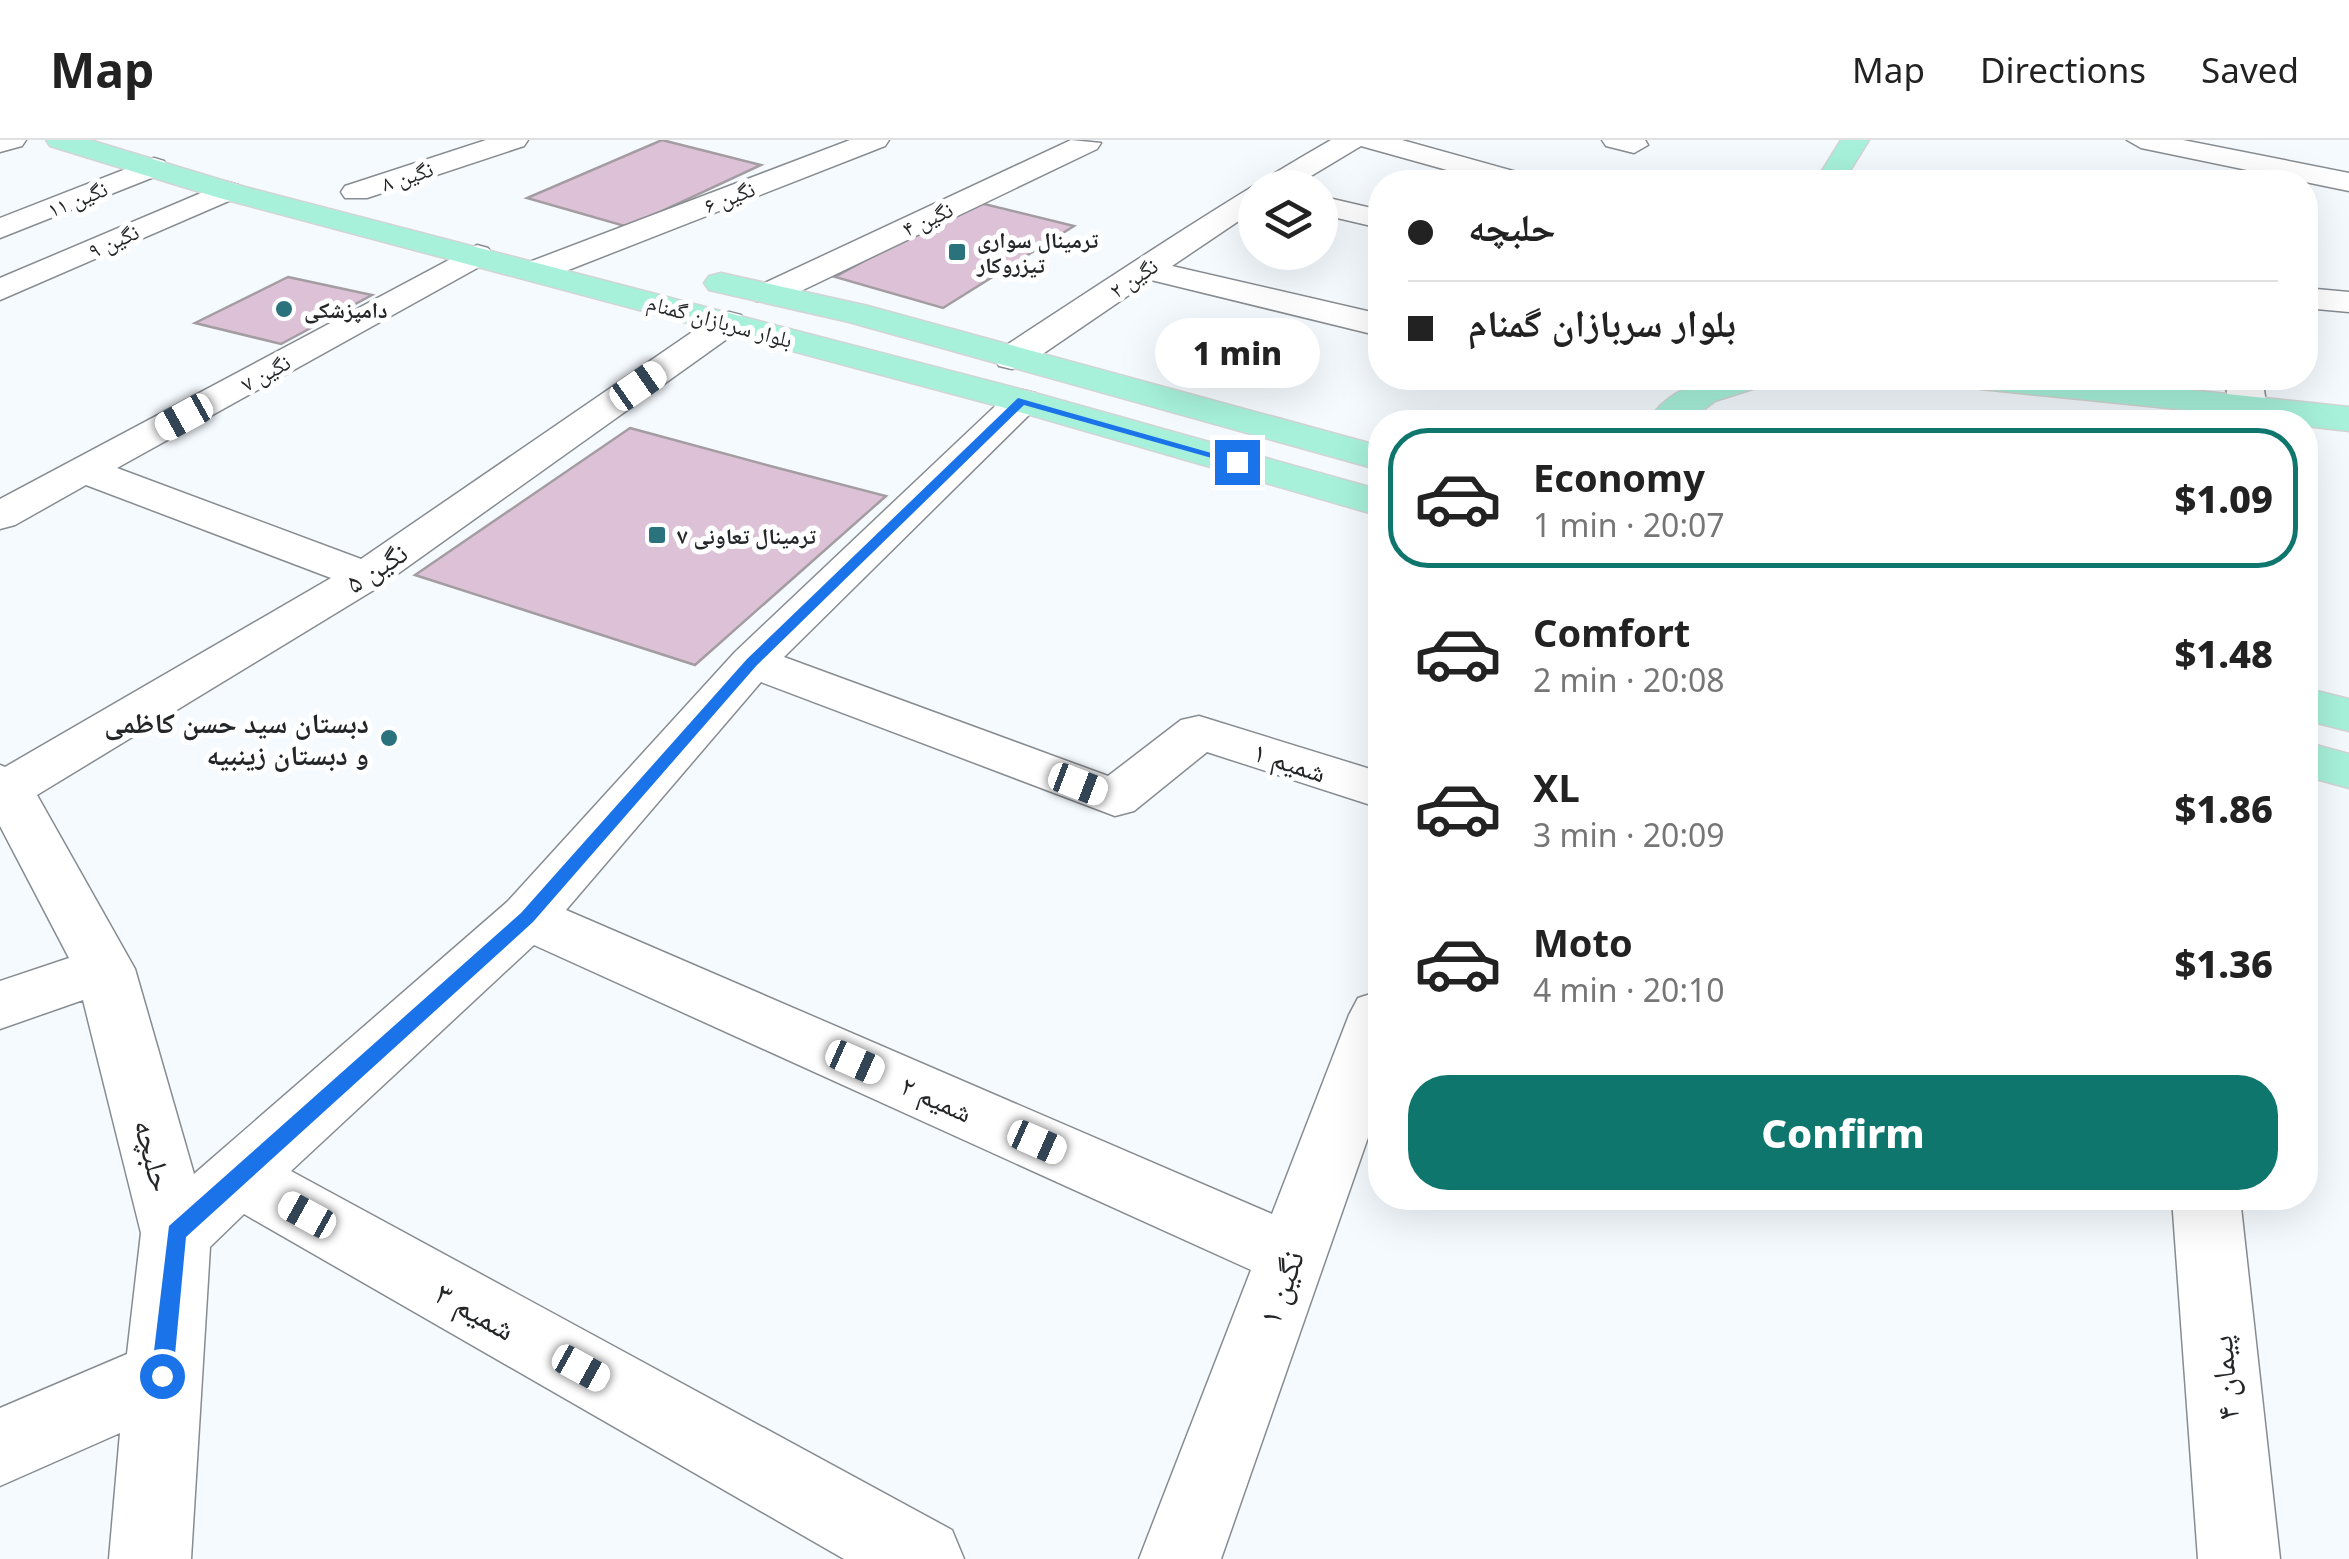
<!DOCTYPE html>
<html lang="en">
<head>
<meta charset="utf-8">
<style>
	:root { --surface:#fff; --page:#f6f6f6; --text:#222; --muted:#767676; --line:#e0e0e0; --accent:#0f766e }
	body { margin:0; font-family:"Noto Sans","Noto Naskh Arabic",sans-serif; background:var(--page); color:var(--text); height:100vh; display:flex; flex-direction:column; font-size:38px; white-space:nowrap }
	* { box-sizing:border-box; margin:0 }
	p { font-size:32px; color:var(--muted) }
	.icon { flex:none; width:55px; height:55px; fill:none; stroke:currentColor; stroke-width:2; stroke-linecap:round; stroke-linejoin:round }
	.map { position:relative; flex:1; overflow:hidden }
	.side { position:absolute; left:1368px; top:270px; width:950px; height:800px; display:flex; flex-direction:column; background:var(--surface); border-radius:40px; box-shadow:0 10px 40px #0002 }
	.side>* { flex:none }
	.top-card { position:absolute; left:1368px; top:30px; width:950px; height:220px; border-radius:40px; box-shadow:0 10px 40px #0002; display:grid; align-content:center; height:220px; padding:0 40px; background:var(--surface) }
	.tools { position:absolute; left:1238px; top:30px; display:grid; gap:20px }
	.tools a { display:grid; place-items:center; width:100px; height:100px; border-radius:50%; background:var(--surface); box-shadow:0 10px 40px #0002; font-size:50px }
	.end { position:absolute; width:45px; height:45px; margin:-22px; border:12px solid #1a73e8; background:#fff; box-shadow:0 0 0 5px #fff }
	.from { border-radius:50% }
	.bubble { position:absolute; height:70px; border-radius:35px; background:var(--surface); box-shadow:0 10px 40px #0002; font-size:32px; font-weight:800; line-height:70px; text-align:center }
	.car { position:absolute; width:30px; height:60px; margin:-30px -15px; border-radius:12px; box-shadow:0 0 8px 2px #0007; background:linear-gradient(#fff 24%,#345 0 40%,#fff 0 76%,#345 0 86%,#fff 0) }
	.top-card b { display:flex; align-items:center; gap:35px; height:95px; font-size:38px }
	.top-card b+b { border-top:2px solid var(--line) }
	.top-card i { width:25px; height:25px; background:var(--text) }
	ul { padding:18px 0 0; list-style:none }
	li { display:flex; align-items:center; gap:30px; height:140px; margin:0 20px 15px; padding:0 20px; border:5px solid transparent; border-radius:40px }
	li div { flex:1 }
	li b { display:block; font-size:38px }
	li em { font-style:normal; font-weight:800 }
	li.active { border-color:var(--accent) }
	li>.icon { width:90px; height:90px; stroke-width:1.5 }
	.primary-button { display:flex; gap:20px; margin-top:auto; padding:20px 40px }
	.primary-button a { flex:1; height:115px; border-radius:40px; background:var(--accent); color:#fff; font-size:40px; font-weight:800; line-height:115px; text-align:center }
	header { display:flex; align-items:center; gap:60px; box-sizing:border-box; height:140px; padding:0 50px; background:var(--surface); border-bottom:2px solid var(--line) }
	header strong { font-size:48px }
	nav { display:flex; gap:55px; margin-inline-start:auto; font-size:35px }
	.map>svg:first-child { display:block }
</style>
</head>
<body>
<header>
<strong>Map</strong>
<nav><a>Map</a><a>Directions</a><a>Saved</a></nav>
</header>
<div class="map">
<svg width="2349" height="1419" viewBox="0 0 2349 1419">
	<rect width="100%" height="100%" fill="#f5fafe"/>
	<path fill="#ddc2d7" stroke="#a39da2" stroke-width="2.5" d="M662,0L761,25L628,87L527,58Z
		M972,61L1074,86L943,168L835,137Z
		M288,137L372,155L281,204L195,183Z
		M630,288L774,327L886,356L695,525L415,435Z"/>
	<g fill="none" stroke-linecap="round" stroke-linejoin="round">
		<g stroke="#878c91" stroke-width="3">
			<path id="minor" d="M0,0H26L22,6L0,12Z
				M486,0H528L524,6L367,58H345L341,52L345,46Z
				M850,0H889L885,6L548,138H524L520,131L524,124Z
				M1071,0L1101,3L1097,9L780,161H756L751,154L756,147Z
				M1331,0H1402L1531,36L1536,42H1490L1361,6L1291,48H1255V70L1172,126L1380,174V196L1151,140L1025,226L1012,229L999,226L994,218L999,210C1109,138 1218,65 1331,0Z
				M1602,0H1645L1648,5L1634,13L1606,6Z
				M2127,0H2183L2349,33V51L2141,8Z
				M154,18L164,21L168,27L164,33L0,98V78Z
				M227,42L238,45L242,51L238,57L0,160V138Z
				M1320,56L1380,70V88L1320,74Z
				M477,105L488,108L493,115L488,122L117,328L361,419L717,175L729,172L741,175L746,182L741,189L382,445L37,655L135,829L194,1034L507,762L735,512L1009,253L1022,250L1035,253L1041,261L1035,269L784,517L1108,636L1181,580L1199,576L1380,632V668L1207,612L1134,671L1115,676L761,542L566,770L1272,1074L1349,875L1358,858L1380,851V963L1221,1419H1139L1251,1130L534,805L291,1031L952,1390L964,1419H844L244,1074L210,1107L191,1419H109L120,1293L0,1346V1268L127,1214L141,1093L83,860L0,889V841L69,818L0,686V625L5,627L331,438L86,345L15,385L0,389V359Z
				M2305,148L2349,152V172L2305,168Z
				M2225,238H2262L2267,268L2261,276L2248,279L2235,276L2229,268Z
				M2172,1058H2240L2280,1419H2198Z"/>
		</g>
		<g stroke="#d3d4d4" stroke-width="3">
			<path id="major" d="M46,0H90L238,45L1035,253L1380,350V376L1009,269L216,57L50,6Z
				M1841,0H1869L1843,42H1815Z
				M721,133L868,166L1380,306V330L849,182L709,150L704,143L709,136Z
				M1713,238H1768L1762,246L1715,261L1687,282H1655L1651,277C1665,256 1689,245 1713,238Z
				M1962,238H2077L2349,267V291L2305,286V282L1981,249L1968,246Z
				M2305,548L2349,559V591L2305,580Z
				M2305,602L2349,614V648L2305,636Z"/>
		</g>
		<use href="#minor" fill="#fff" fill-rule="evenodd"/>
		<use href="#major" fill="#a7f1da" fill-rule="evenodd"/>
	</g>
	<path fill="#1a73e8" d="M1018,258L1243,322L1233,324L1024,265L757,525L533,782L186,1097L173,1236L170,1243L162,1246L154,1243L151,1236L169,1086L521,773L747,519Z"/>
	<g fill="#2a727c" stroke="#fff" stroke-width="4">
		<rect x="947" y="102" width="20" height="20" rx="5"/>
		<circle cx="284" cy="169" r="10"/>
		<rect x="647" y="385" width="20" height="20" rx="5"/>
		<circle cx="389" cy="598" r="10"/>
	</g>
	<g text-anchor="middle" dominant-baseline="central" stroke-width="10" stroke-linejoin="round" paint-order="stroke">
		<g font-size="22" fill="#242628" stroke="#fff">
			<text transform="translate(407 35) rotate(-18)">نگین ۸</text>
			<text transform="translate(729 56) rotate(-21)">نگین ۶</text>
			<text transform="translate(77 58) rotate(-22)">نگین ۱۱</text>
			<text transform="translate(927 78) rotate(-25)">نگین ۴</text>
			<text transform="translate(113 100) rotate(-24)">نگین ۹</text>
			<text transform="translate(1133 137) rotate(-34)">نگین ۲</text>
			<text transform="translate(720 180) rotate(15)">بلوار سربازان گمنام</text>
			<text transform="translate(265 232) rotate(-29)">نگین ۷</text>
		</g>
		<g font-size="22" font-weight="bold" fill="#242628" stroke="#fff" text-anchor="start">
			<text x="977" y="99">ترمینال سواری<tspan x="977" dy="25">تیزروکار</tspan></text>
			<text x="304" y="169">دامپزشکی</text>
			<text x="677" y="395">ترمینال تعاونی ۷</text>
		</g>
		<g font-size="28" fill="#242628" stroke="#fff">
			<text transform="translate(376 427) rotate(-33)">نگین ۵</text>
			<text transform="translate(1290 621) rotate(18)">شمیم ۱</text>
			<text transform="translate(937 958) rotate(24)">شمیم ۲</text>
		</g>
		<g font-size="28" font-weight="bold" fill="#242628" stroke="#fff" text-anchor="end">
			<text x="369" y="582">دبستان سید حسن کاظمی<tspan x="369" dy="32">و دبستان زینبیه</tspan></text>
		</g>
		<g font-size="32" fill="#242628" stroke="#fff">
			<text transform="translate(155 1015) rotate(75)">حلبچه</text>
			<text transform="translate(1280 1147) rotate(-70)">نگین ۱</text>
			<text transform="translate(476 1170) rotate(29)">شمیم ۳</text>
			<text transform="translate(2223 1238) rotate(-95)">پیمان ۴</text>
		</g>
	</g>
</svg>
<div class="tools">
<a><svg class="icon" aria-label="layers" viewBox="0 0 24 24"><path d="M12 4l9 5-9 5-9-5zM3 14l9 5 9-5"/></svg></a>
</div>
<i class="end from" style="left:162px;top:1236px"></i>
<i class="end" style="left:1237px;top:322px"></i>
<div class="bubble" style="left:1155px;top:178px;width:165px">1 min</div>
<i class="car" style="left:638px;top:246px;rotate:55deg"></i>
<i class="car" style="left:184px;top:277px;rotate:241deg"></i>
<i class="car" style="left:1078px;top:644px;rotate:111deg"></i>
<i class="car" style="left:855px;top:922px;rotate:114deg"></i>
<i class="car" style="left:1037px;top:1002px;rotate:114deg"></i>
<i class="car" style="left:307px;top:1075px;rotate:299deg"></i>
<i class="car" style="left:581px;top:1228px;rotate:119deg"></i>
<div class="top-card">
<b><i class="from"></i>حلبچه</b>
<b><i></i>بلوار سربازان گمنام</b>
</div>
<section class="side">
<ul>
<li class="active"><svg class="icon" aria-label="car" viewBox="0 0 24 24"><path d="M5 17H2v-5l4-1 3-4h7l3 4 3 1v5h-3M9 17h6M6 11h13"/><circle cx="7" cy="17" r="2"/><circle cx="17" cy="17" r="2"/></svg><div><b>Economy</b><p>1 min · 20:07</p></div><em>$1.09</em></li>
<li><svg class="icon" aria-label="car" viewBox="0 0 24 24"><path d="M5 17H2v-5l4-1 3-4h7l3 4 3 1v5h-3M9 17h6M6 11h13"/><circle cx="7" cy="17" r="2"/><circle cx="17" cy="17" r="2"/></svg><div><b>Comfort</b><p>2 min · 20:08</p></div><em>$1.48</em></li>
<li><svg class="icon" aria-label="car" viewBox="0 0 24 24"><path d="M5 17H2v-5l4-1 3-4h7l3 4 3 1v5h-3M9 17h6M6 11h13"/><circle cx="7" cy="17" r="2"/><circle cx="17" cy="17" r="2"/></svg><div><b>XL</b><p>3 min · 20:09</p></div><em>$1.86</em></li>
<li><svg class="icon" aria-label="car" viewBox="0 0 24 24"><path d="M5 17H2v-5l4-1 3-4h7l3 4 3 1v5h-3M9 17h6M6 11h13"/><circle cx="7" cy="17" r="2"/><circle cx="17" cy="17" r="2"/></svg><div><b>Moto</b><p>4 min · 20:10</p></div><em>$1.36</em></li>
</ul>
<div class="primary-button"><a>Confirm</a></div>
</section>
</div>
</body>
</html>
